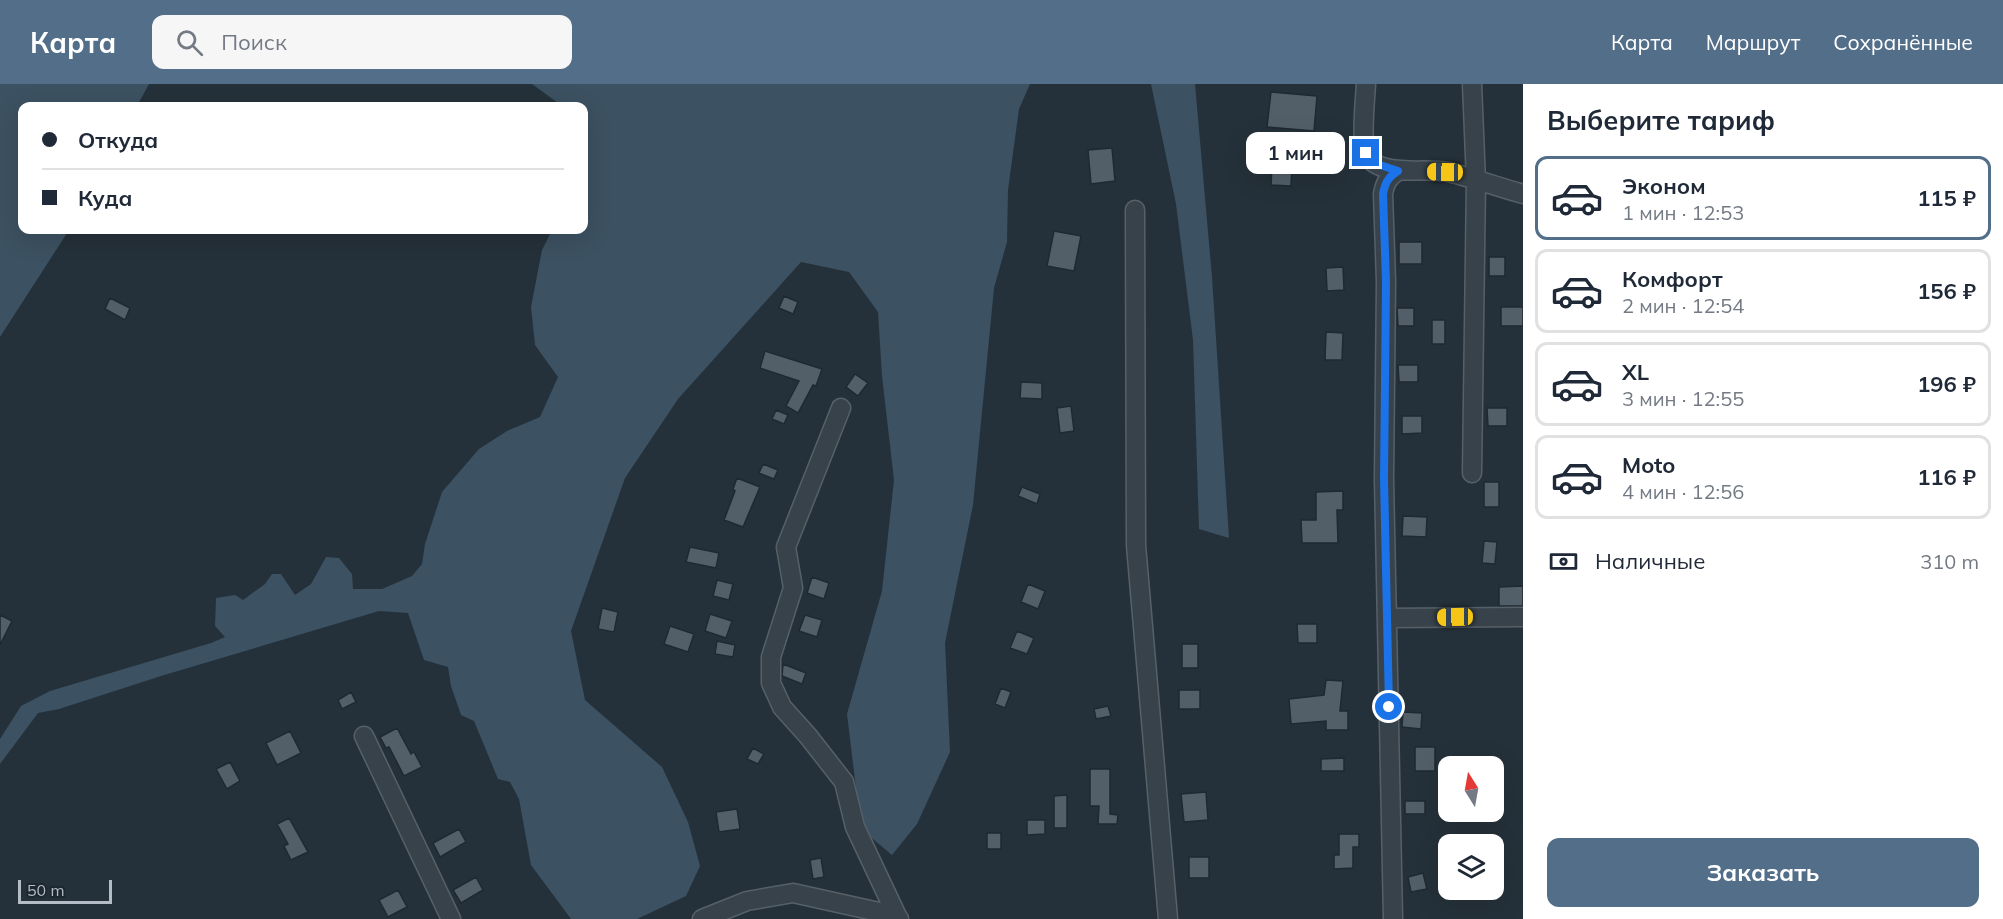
<!DOCTYPE html>
<html lang="ru">
<head>
<meta charset="utf-8">
<style>
	:root { --surface:#fff; --page:#f6f6f7; --text:#1f2937; --muted:#747a83; --line:#e0e1e3; --accent:#526e89 }
	body { margin:0; font-family:Mulish,sans-serif; background:var(--page); color:var(--text); height:100vh; display:flex; flex-direction:column; font-size:22px; white-space:nowrap }
	* { box-sizing:border-box; margin:0 }
	p { font-size:20px; color:var(--muted) }
	.icon { flex:none; width:33px; height:33px; fill:none; stroke:currentColor; stroke-width:2; stroke-linecap:round; stroke-linejoin:round }
	.map { position:relative; flex:1; overflow:hidden }
	.details { display:flex; flex-direction:column; background:var(--surface); width:480px }
	.details>* { flex:none }
	.guide { position:absolute; left:18px; top:18px; width:570px; height:132px; border-radius:12px; box-shadow:0 6px 24px #0002; display:grid; align-content:center; height:132px; padding:0 24px; background:var(--surface) }
	.needle { width:39px; rotate:349deg }
	.controls { position:absolute; left:1438px; top:672px; display:grid; gap:12px }
	.controls a { display:grid; place-items:center; width:66px; height:66px; border-radius:12px; background:var(--surface); box-shadow:0 6px 24px #0002; font-size:30px }
	.scale { position:absolute; left:18px; bottom:15px; width:94px; box-sizing:border-box; padding-left:6px; border:3px solid #b4bdc6; border-top:0; font-size:16px; line-height:21px; white-space:nowrap; color:#b4bdc6; -webkit-text-stroke:4px #1d272f; paint-order:stroke }
	.end { position:absolute; width:27px; height:27px; margin:-14px; border:8px solid #1a73e8; background:#fff; box-shadow:0 0 0 3px #fff }
	.from { border-radius:50% }
	.bubble { position:absolute; height:42px; border-radius:12px; background:var(--surface); box-shadow:0 6px 24px #0002; font-size:20px; font-weight:700; line-height:42px; text-align:center }
	.car { position:absolute; width:18px; height:36px; margin:-18px -9px; border-radius:8px; box-shadow:0 0 4px 2px #0007; background:linear-gradient(#f5c518 24%,#345 0 40%,#f5c518 0 76%,#345 0 86%,#f5c518 0) }
	.guide b { display:flex; align-items:center; gap:21px; height:57px; font-size:22px }
	.guide b+b { border-top:2px solid var(--line) }
	.guide i { width:15px; height:15px; background:var(--text) }
	ul { padding:0; list-style:none }
	li { display:flex; align-items:center; gap:18px; height:84px; margin:0 12px 9px; padding:0 12px; border:3px solid var(--line); border-radius:12px }
	li div { flex:1 }
	li b { display:block; font-size:22px }
	li em { font-style:normal; font-weight:700 }
	li.selected { border-color:var(--accent) }
	li>.icon { width:54px; height:54px; stroke-width:1.5 }
	h2 { padding:0 24px; font-size:27px; line-height:72px }
	.pay { display:flex; align-items:center; gap:15px; height:66px; padding:0 24px; font-size:22px }
	.pay p { margin-inline-start:auto }
	.cta { display:flex; gap:12px; margin-top:auto; padding:12px 24px }
	.cta a { flex:1; height:69px; border-radius:12px; background:var(--accent); color:#fff; font-size:24px; font-weight:700; line-height:69px; text-align:center }
	header { display:flex; align-items:center; gap:36px; box-sizing:border-box; height:84px; padding:0 30px; background:var(--accent); color:#fff }
	header strong { font-size:28px }
	nav { display:flex; gap:33px; margin-inline-start:auto; font-size:21px }
	.search { width:420px; height:54px; background:var(--page); display:flex; align-items:center; gap:15px; box-sizing:border-box; padding:0 21px; border-radius:12px; color:var(--muted); font-size:22px }
	main { display:flex; flex:1; min-height:0 }
	.map>svg:first-child { display:block }
</style>
</head>
<body>
<header>
<strong>Карта</strong>
<div class="search"><svg class="icon" aria-label="search" viewBox="0 0 24 24"><circle cx="10" cy="10" r="6"/><path d="M15 15l6 6"/></svg>Поиск</div>
<nav><a>Карта</a><a>Маршрут</a><a>Сохранённые</a></nav>
</header>
<main>
<div class="map">
<svg width="1523" height="835" viewBox="0 0 1523 835">
	<rect width="100%" height="100%" fill="#25313a"/>
	<path fill="#3c5161" d="M0,0H149L137,22H22V146H69L0,253Z
		M532,0H1030L1019,25L1008,106L1007,158L994,204L973,421L945,559L950,668L917,740L892,771L861,745L847,630L882,507L894,396L882,292L878,228L849,188L801,178L678,315L625,394L571,547L585,616L662,683L688,738L700,782L686,812L637,835H571L531,781L519,715L510,698L498,695L474,637L461,631L451,602L448,583L424,576L408,529L379,527L161,592L59,625L38,629L0,680V655L21,622L50,607L211,559L225,553L215,542L216,514L235,511L243,516L265,500L272,490H281L295,511L311,500L326,473L339,474L352,490L353,505H382L412,492L422,480L425,460L442,408L479,365L507,347L540,333L558,293L535,261L531,223L542,166L552,146H584V22H562Z
		M1151,0H1195L1212,193L1229,454L1199,445L1193,256L1176,120Z"/>
	<path fill="#525f69" stroke="#1f2931" stroke-width="1.5" d="M1271,8L1317,12L1314,47L1267,43Z
		M1112,64L1115,97L1091,100L1088,66Z
		M1299,67L1328,68L1326,89L1298,87Z
		M1272,81L1292,82L1291,102L1271,101Z
		M1054,147L1081,152L1074,187L1047,182Z
		M1399,158H1422V180H1399Z
		M1489,173H1505V192H1489Z
		M1343,183L1344,206L1327,207L1326,184Z
		M784,212L798,218L793,230L779,224Z
		M110,214L130,224L125,236L105,225Z
		M1501,223H1523V242H1501Z
		M1397,224H1414V242H1398Z
		M1432,236H1445V260H1432Z
		M1326,248L1343,249L1342,276H1325Z
		M765,267L822,285L816,302L813,301L798,329L786,322L799,297L760,284Z
		M1398,281H1418V298H1399Z
		M855,290L868,299L858,312L846,303Z
		M1021,298L1042,299V315L1020,314Z
		M1071,322L1074,347L1060,349L1057,324Z
		M1487,324H1507V342H1488Z
		M776,326L788,331L784,340L772,335Z
		M1402,332H1422V349L1402,350Z
		M763,380L778,386L774,395L759,389Z
		M737,394L760,403L743,443L724,436L735,407L733,405Z
		M1484,398H1499V423H1484Z
		M1022,403L1040,410L1037,420L1018,412Z
		M1343,407V426H1337L1338,459H1302L1301,436H1316V408Z
		M1403,432L1427,433L1426,453L1402,452Z
		M1484,457L1497,458L1495,480L1482,479Z
		M690,463L719,469L716,484L686,478Z
		M812,493L829,499L824,515L807,509Z
		M717,496L733,500L729,516L713,512Z
		M1028,500L1045,507L1038,525L1021,518Z
		M1523,502V522H1499V503Z
		M602,524L618,528L614,548L598,545Z
		M710,530L732,537L726,554L705,547Z
		M0,531L12,537L0,561Z
		M805,531L822,536L817,553L799,547Z
		M1297,540H1317V559H1298Z
		M670,542L694,550L688,568L664,560Z
		M1017,547L1034,554L1027,570L1010,564Z
		M717,557L735,561L733,573L715,570Z
		M1182,560H1198V584H1182Z
		M783,580L806,589L802,600L782,592Z
		M1326,596L1343,597L1340,627H1348V646H1326V637L1291,640L1289,615L1324,611Z
		M1001,604L1011,608L1005,624L995,620Z
		M1179,606H1200V625H1179Z
		M351,608L356,618L342,625L338,616Z
		M1108,622L1111,632L1096,635L1094,625Z
		M1403,628L1422,629L1421,645L1402,643Z
		M397,644L411,670L414,668L422,683L404,692L389,663L386,664L380,653Z
		M290,647L301,669L277,681L266,659Z
		M1415,663H1435V687H1415Z
		M753,664L764,670L758,680L747,675Z
		M1344,674V687H1321V675Z
		M230,678L240,697L227,705L216,685Z
		M1090,685H1110V730L1118,731L1117,740H1098L1099,722H1090Z
		M1206,708L1208,736L1184,738L1181,710Z
		M1067,711V744H1054V712Z
		M1405,717H1425V730H1405Z
		M737,725L740,745L719,748L716,728Z
		M289,734L308,768L291,776L284,762L288,760L277,740Z
		M1027,736H1045V750L1027,751Z
		M459,745L466,758L440,773L433,759Z
		M987,749H1001V765H987Z
		M1339,750H1359V763H1353V784L1334,785V771H1339Z
		M1189,773H1209V794H1189Z
		M821,774L824,793L813,795L810,776Z
		M1423,789L1427,805L1411,808L1408,793Z
		M476,793L483,806L461,819L453,806Z
		M398,806L407,823L388,833L379,816Z"/>
	<g fill="none" stroke-linecap="round" stroke-linejoin="round">
		<g stroke="#566068" stroke-width="21">
			<path id="minor" d="M1366,0C1365,15 1361,57 1366,69C1377,95 1426,83 1448,88C1473,94 1498,103 1523,110
				M1472,0L1476,97L1472,389
				M1135,126L1136,461L1168,835
				M841,324L786,463L793,504L771,573V599L782,623L808,652L844,698L855,743L897,832
				M1387,534L1523,533
				M364,652L451,835
				M702,835L747,817L793,809L897,832L899,835
				M1393,835L1384,395L1386,198L1383,110C1385,99 1388,93 1398,87"/>
		</g>
		<use href="#minor" stroke="#38424a" stroke-width="18"/>
	</g>
	<g fill="none" stroke-linecap="round" stroke-linejoin="round">
		<path stroke="#1a73e8" stroke-width="8" d="M1366,69L1374,79L1398,87C1388,93 1385,99 1383,110L1386,198L1384,395L1389,623"/>
	</g>
</svg>
<div class="controls">
<a><svg class="needle" viewBox="-14 -14 28 28"><path d="M0-13l5 13h-10z" fill="#e53935"/><path d="M0 13l5-13h-10z" fill="#747a83"/></svg></a>
<a><svg class="icon" aria-label="layers" viewBox="0 0 24 24"><path d="M12 4l9 5-9 5-9-5zM3 14l9 5 9-5"/></svg></a>
</div>
<div class="scale">50 m</div>
<i class="end from" style="left:1389px;top:623px"></i>
<i class="end" style="left:1366px;top:69px"></i>
<div class="bubble" style="left:1246px;top:48px;width:99px">1 мин</div>
<i class="car" style="left:1445px;top:88px;rotate:271deg"></i>
<i class="car" style="left:1455px;top:533px;rotate:269deg"></i>
<div class="guide">
<b><i class="from"></i>Откуда</b>
<b><i></i>Куда</b>
</div>
</div>
<section class="details">
<h2>Выберите тариф</h2>
<ul>
<li class="selected"><svg class="icon" aria-label="car" viewBox="0 0 24 24"><path d="M5 17H2v-5l4-1 3-4h7l3 4 3 1v5h-3M9 17h6M6 11h13"/><circle cx="7" cy="17" r="2"/><circle cx="17" cy="17" r="2"/></svg><div><b>Эконом</b><p>1 мин · 12:53</p></div><em>115 ₽</em></li>
<li><svg class="icon" aria-label="car" viewBox="0 0 24 24"><path d="M5 17H2v-5l4-1 3-4h7l3 4 3 1v5h-3M9 17h6M6 11h13"/><circle cx="7" cy="17" r="2"/><circle cx="17" cy="17" r="2"/></svg><div><b>Комфорт</b><p>2 мин · 12:54</p></div><em>156 ₽</em></li>
<li><svg class="icon" aria-label="car" viewBox="0 0 24 24"><path d="M5 17H2v-5l4-1 3-4h7l3 4 3 1v5h-3M9 17h6M6 11h13"/><circle cx="7" cy="17" r="2"/><circle cx="17" cy="17" r="2"/></svg><div><b>XL</b><p>3 мин · 12:55</p></div><em>196 ₽</em></li>
<li><svg class="icon" aria-label="car" viewBox="0 0 24 24"><path d="M5 17H2v-5l4-1 3-4h7l3 4 3 1v5h-3M9 17h6M6 11h13"/><circle cx="7" cy="17" r="2"/><circle cx="17" cy="17" r="2"/></svg><div><b>Moto</b><p>4 мин · 12:56</p></div><em>116 ₽</em></li>
</ul>
<div class="pay"><svg class="icon" aria-label="cash" viewBox="0 0 24 24"><path d="M3 7h18v10H3z"/><circle cx="12" cy="12" r="2"/></svg>Наличные<p>310 m</p></div>
<div class="cta"><a>Заказать</a></div>
</section>
</main>
</body>
</html>
